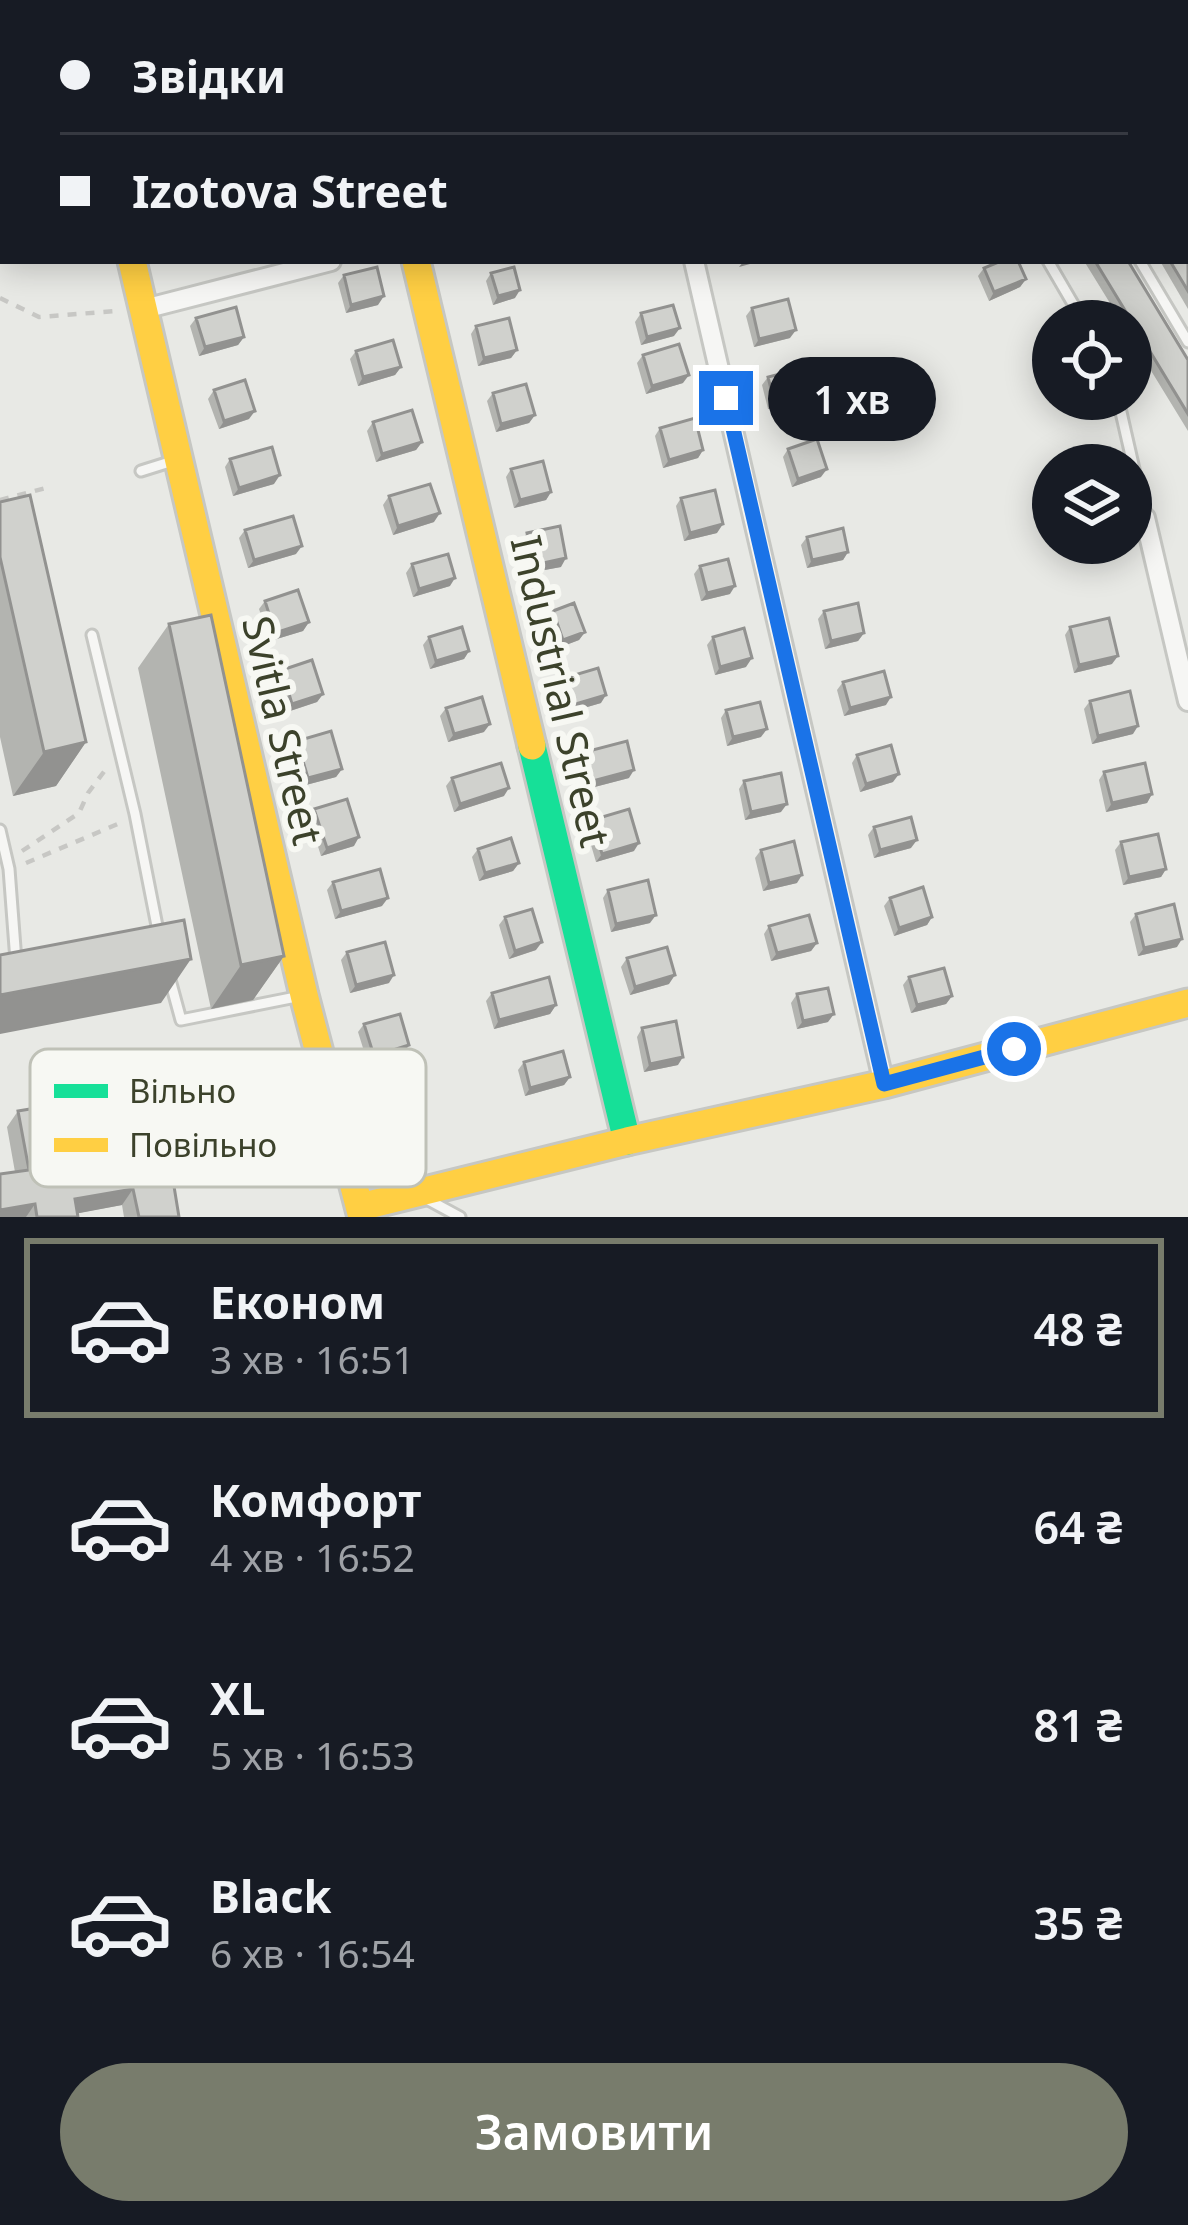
<!DOCTYPE html>
<html lang="uk">
<head>
<meta charset="utf-8">
<style>
	:root { --surface:#171b24; --page:#20242c; --text:#f1f3f6; --muted:#9ea1a6; --line:#363941; --accent:#787c6c }
	body { margin:0; font-family:"Noto Sans",sans-serif; background:var(--page); color:var(--text); height:100vh; display:flex; flex-direction:column; font-size:45px; white-space:nowrap }
	* { box-sizing:border-box; margin:0 }
	p { font-size:39px; color:var(--muted) }
	.icon { flex:none; width:66px; height:66px; fill:none; stroke:currentColor; stroke-width:2; stroke-linecap:round; stroke-linejoin:round }
	.map { position:relative; height:1217px; overflow:hidden }
	.details { display:flex; flex-direction:column; background:var(--surface); flex:1 }
	.details>* { flex:none }
	.hud { position:absolute; left:0px; top:0px; width:1188px; height:264px; box-shadow:0 6px 30px #0003; display:grid; align-content:center; height:264px; padding:0 60px; background:var(--surface) }
	.buttons { position:absolute; left:1032px; top:300px; display:grid; gap:24px }
	.buttons a { display:grid; place-items:center; width:120px; height:120px; border-radius:50%; background:var(--surface); box-shadow:0 6px 30px #0003; font-size:60px }
	.end { position:absolute; width:54px; height:54px; margin:-27px; border:15px solid #1a73e8; background:#fff; box-shadow:0 0 0 6px #fff }
	.from { border-radius:50% }
	.bubble { position:absolute; height:84px; border-radius:42px; background:var(--surface); box-shadow:0 6px 30px #0003; font-size:39px; font-weight:600; line-height:84px; text-align:center }
	.hud b { display:flex; align-items:center; gap:42px; height:114px; font-size:45px }
	.hud b+b { border-top:3px solid var(--line) }
	.hud i { width:30px; height:30px; background:var(--text) }
	ul { padding:21px 0 0; list-style:none }
	li { display:flex; align-items:center; gap:36px; height:180px; margin:0 24px 18px; padding:0 36px; border:6px solid transparent; border-radius:0px }
	li div { flex:1 }
	li b { display:block; font-size:45px }
	li em { font-style:normal; font-weight:600 }
	li.on { border-color:var(--accent) }
	li>.icon { width:108px; height:108px; stroke-width:1.5 }
	.action { display:flex; gap:24px; margin-top:auto; padding:24px 60px }
	.action a { flex:1; height:138px; border-radius:72px; background:var(--accent); color:#fff; font-size:48px; font-weight:600; line-height:138px; text-align:center }
	.map>svg:first-child { display:block }
</style>
</head>
<body>
<div class="map">
<svg width="1188" height="1217" viewBox="0 0 1188 1217">
	<rect width="100%" height="100%" fill="#e8e9e5"/>
	<g fill="none" stroke-linecap="round" stroke-linejoin="round">
		<g stroke="#c6c7c3" stroke-width="15">
			<path id="lane" d="M986,0L988,3
				M1100,0L1101,3
				M1185,164L1188,170
				M1048,261L1083,321
				M1140,261L1188,342
				M1118,399L1145,517
				M141,471L176,460
				M92,635L135,814L159,936
				M0,830L9,869L16,961
				M169,976L181,1020L301,996
				M423,1197L460,1217"/>
		</g>
		<g stroke="#c6c7c3" stroke-width="24">
			<path id="street" d="M69,0L70,3
				M354,0L355,3
				M637,0V3
				M0,53L3,52
				M694,261L884,1084
				M144,309L331,261
				M1145,518L1188,701"/>
		</g>
		<g stroke="#c6c7c3" stroke-width="33">
			<path id="fast" d="M532,746L627,1141"/>
		</g>
		<g stroke="#c6c7c3" stroke-width="33">
			<path id="slow" d="M132,261L304,995L362,1217
				M416,261L532,746
				M360,1207L627,1141L884,1084L1188,1003"/>
		</g>
		<path stroke="#c7c7c4" stroke-width="4.5" stroke-dasharray="9 9" stroke-linecap="butt" d="M0,298L39,317L116,311
			M0,500L46,488
			M22,851L79,813L88,793L106,769
			M26,863L120,823"/>
		<use href="#lane" stroke="#f6f6f4" stroke-width="9"/>
		<use href="#street" stroke="#f6f6f4" stroke-width="18"/>
		<use href="#fast" stroke="#16e098" stroke-width="27"/>
		<use href="#slow" stroke="#ffcf43" stroke-width="27"/>
	</g>
	<path fill="#b3b4b0" d="M1188,237V309L1160,261H1185Z
		M1084,261H1128L1188,360V431L1131,338V321H1121Z
		M984,268L1026,279L1020,287L989,301L978,276Z
		M491,273L515,298L493,305L486,281Z
		M344,275L378,305L346,313L338,283Z
		M752,308L790,338L754,347L746,316Z
		M641,313L674,336L641,345L635,322Z
		M196,318L244,337L238,345L199,356L190,326Z
		M476,326L517,350L511,358L478,366L471,334Z
		M356,351L401,367L395,375L358,386L350,359Z
		M643,355L683,383L646,394L637,363Z
		M768,377L809,393L803,401L768,409L762,385Z
		M214,390L249,419L219,429L208,399Z
		M493,393L535,415L529,423L496,432L487,401Z
		M373,422L422,442L416,450L376,462L367,431Z
		M660,428L703,450L698,458L663,468L655,436Z
		M788,449L821,477L792,487L783,457Z
		M230,459L274,484L233,496L225,467Z
		M511,469L551,492L546,500L514,508L506,477Z
		M389,496L434,522L393,535L383,505Z
		M681,498L717,533L684,541L676,506Z
		M0,502L86,742L56,786L13,796L0,737Z
		M245,530L296,554L248,568L239,538Z
		M527,533L561,567L528,573L521,541Z
		M807,537L848,552L843,560L807,568L801,545Z
		M412,564L450,586L413,597L406,573Z
		M700,566L730,594L701,601L694,574Z
		M265,601L309,622L303,631L270,641L259,609Z
		M553,611L585,632L579,640L558,648L547,619Z
		M824,611L864,633L858,641L825,649L818,619Z
		M169,624L284,956L253,1000L211,1009L138,668Z
		M1070,627L1112,664L1074,673L1065,635Z
		M429,637L469,651L464,659L430,669L423,645Z
		M713,637L746,667L715,675L707,645Z
		M282,670L323,694L317,702L287,712L276,678Z
		M561,679L601,703L563,714L555,687Z
		M843,682L886,705L844,716L837,690Z
		M1090,701L1133,734L1092,744L1084,709Z
		M446,708L484,732L448,742L440,716Z
		M726,710L761,737L727,746L721,718Z
		M297,741L342,769L336,777L302,786L291,749Z
		M581,753L629,778L583,790L575,761Z
		M857,755L893,782L860,792L852,763Z
		M1104,772L1152,794L1147,803L1106,812L1099,780Z
		M452,778L504,796L454,812L446,786Z
		M744,781L781,812L745,820L739,789Z
		M314,809L354,846L321,856L309,818Z
		M592,820L634,851L596,862L586,828Z
		M874,827L911,848L874,858L868,835Z
		M1121,842L1166,869L1161,877L1123,885L1115,850Z
		M478,849L519,863L513,871L479,881L472,857Z
		M761,850L797,883L763,891L755,858Z
		M333,882L382,906L335,919L327,890Z
		M608,890L650,923L611,932L603,898Z
		M890,898L932,917L927,925L894,936L884,906Z
		M1136,914L1177,947L1138,956L1130,922Z
		M505,917L536,950L509,959L499,925Z
		M769,926L817,943L811,951L771,961L764,934Z
		M347,952L389,983L350,993L341,960Z
		M627,958L669,984L630,995L621,967Z
		M909,977L952,996L946,1004L911,1013L903,985Z
		M492,993L556,1005L550,1014L494,1029L486,1001Z
		M797,994L828,1022L797,1029L791,1003Z
		M364,1024L404,1053L368,1064L358,1032Z
		M642,1028L678,1065L644,1072L637,1037Z
		M524,1062L570,1077L564,1085L525,1096L518,1070Z
		M116,1094L162,1139L201,1184L174,1188L179,1217H124L122,1205L78,1213V1217H0L15,1172L7,1127L18,1111L64,1159H69L79,1145L107,1152L112,1151L105,1110Z
		M380,1094L414,1115L381,1126L374,1102Z"/>
	<path fill="#929290" d="M744,261H761L739,267Z
		M1026,279L1020,287L989,301L994,292Z
		M520,290L515,298L493,305L498,296Z
		M384,296L378,305L346,313L351,305Z
		M680,328L674,336L641,345L647,337Z
		M796,330L790,338L754,347L759,339Z
		M244,337L238,345L199,356L205,347Z
		M517,350L511,358L478,366L484,358Z
		M401,367L395,375L358,386L363,377Z
		M689,375L683,383L646,394L652,386Z
		M809,393L803,401L768,409L774,401Z
		M255,411L249,419L219,429L224,421Z
		M535,415L529,423L496,432L501,424Z
		M422,442L416,450L376,462L382,454Z
		M703,450L698,458L663,468L669,460Z
		M827,469L821,477L792,487L798,479Z
		M280,475L274,484L233,496L239,488Z
		M551,492L546,500L514,508L520,500Z
		M440,513L434,522L393,535L398,526Z
		M723,524L717,533L684,541L690,533Z
		M302,546L296,554L248,568L254,560Z
		M848,552L843,560L807,568L812,560Z
		M566,558L561,567L528,573L534,565Z
		M455,578L450,586L413,597L419,589Z
		M735,586L730,594L701,601L707,593Z
		M309,622L303,631L270,641L275,633Z
		M585,632L579,640L558,648L563,640Z
		M864,633L858,641L825,649L831,641Z
		M469,651L464,659L430,669L436,661Z
		M1118,656L1112,664L1074,673L1079,665Z
		M752,658L746,667L715,675L720,667Z
		M323,694L317,702L287,712L292,704Z
		M606,695L601,703L563,714L569,706Z
		M891,697L886,705L844,716L850,708Z
		M490,724L484,732L448,742L454,734Z
		M1138,726L1133,734L1092,744L1098,736Z
		M767,729L761,737L727,746L733,737Z
		M86,742L56,786L13,796L44,752Z
		M342,769L336,777L302,786L308,778Z
		M634,770L629,778L583,790L589,782Z
		M899,774L893,782L860,792L866,784Z
		M509,788L504,796L454,812L460,804Z
		M1152,794L1147,803L1106,812L1112,803Z
		M787,804L781,812L745,820L751,812Z
		M359,837L354,846L321,856L327,848Z
		M917,840L911,848L874,858L880,850Z
		M639,843L634,851L596,862L602,854Z
		M519,863L513,871L479,881L485,873Z
		M1166,869L1161,877L1123,885L1129,877Z
		M802,875L797,883L763,891L769,883Z
		M388,898L382,906L335,919L341,911Z
		M656,915L650,923L611,932L616,924Z
		M932,917L927,925L894,936L899,928Z
		M1182,939L1177,947L1138,956L1144,948Z
		M542,942L536,950L509,959L515,951Z
		M817,943L811,951L771,961L777,953Z
		M284,956L253,1000L211,1009L241,965Z
		M191,959L161,1003L0,1034V995Z
		M394,975L389,983L350,993L356,985Z
		M675,975L669,984L630,995L635,987Z
		M952,996L946,1004L911,1013L917,1005Z
		M556,1005L550,1014L494,1029L499,1020Z
		M834,1014L828,1022L797,1029L803,1021Z
		M409,1045L404,1053L368,1064L374,1056Z
		M683,1057L678,1065L644,1072L650,1064Z
		M570,1077L564,1085L525,1096L530,1088Z
		M419,1107L414,1115L381,1126L387,1118Z
		M212,1167L201,1184L161,1190L172,1174Z
		M133,1189L122,1205L64,1216L75,1199Z
		M35,1204L26,1217H0V1210Z"/>
	<path fill="#d0d1cd" stroke="#929290" stroke-width="3" d="M125,0H152L153,3H115Z
		M400,0H437L438,3H401Z
		M687,0H731L732,3H687Z
		M936,0H978L979,3H938Z
		M1015,0H1053L1054,3H1017Z
		M1185,232L1188,237V291L1170,261H1185Z
		M1001,261H1018L1026,279L994,292L984,268Z
		M1095,261H1128L1188,360V414Z
		M377,267L384,296L351,305L344,275Z
		M514,267L520,290L498,296L491,273Z
		M788,299L796,330L759,339L752,308Z
		M673,305L680,328L647,337L641,313Z
		M236,307L244,337L205,347L196,318Z
		M509,318L517,350L484,358L476,326Z
		M393,340L401,367L363,377L356,351Z
		M679,344L689,375L652,386L643,355Z
		M803,368L809,393L774,401L768,377Z
		M245,380L255,411L224,421L214,390Z
		M526,384L535,415L501,424L493,393Z
		M412,410L422,442L382,454L373,422Z
		M695,418L703,450L669,460L660,428Z
		M817,439L827,469L798,479L788,449Z
		M272,447L280,475L239,488L230,459Z
		M543,461L551,492L520,500L511,469Z
		M430,484L440,513L398,526L389,496Z
		M715,490L723,524L690,533L681,498Z
		M30,495L86,742L44,752L0,557V502Z
		M293,516L302,546L254,560L245,530Z
		M560,526L566,558L534,565L527,533Z
		M843,528L848,552L812,560L807,537Z
		M448,554L455,578L419,589L412,564Z
		M728,559L735,586L707,593L700,566Z
		M298,590L309,622L275,633L265,601Z
		M574,603L585,632L563,640L553,611Z
		M858,603L864,633L831,641L824,611Z
		M211,615L284,956L241,965L169,624Z
		M1109,618L1118,656L1079,665L1070,627Z
		M462,627L469,651L436,661L429,637Z
		M744,628L752,658L720,667L713,637Z
		M312,660L323,694L292,704L282,670Z
		M598,668L606,695L569,706L561,679Z
		M884,671L891,697L850,708L843,682Z
		M1130,691L1138,726L1098,736L1090,701Z
		M482,697L490,724L454,734L446,708Z
		M760,702L767,729L733,737L726,710Z
		M331,731L342,769L308,778L297,741Z
		M627,741L634,770L589,782L581,753Z
		M891,745L899,774L866,784L857,755Z
		M501,763L509,788L460,804L452,778Z
		M1145,763L1152,794L1112,803L1104,772Z
		M781,773L787,804L751,812L744,781Z
		M347,799L359,837L327,848L314,809Z
		M629,809L639,843L602,854L592,820Z
		M911,817L917,840L880,850L874,827Z
		M1158,834L1166,869L1129,877L1121,842Z
		M511,838L519,863L485,873L478,849Z
		M794,841L802,875L769,883L761,850Z
		M380,869L388,898L341,911L333,882Z
		M648,880L656,915L616,924L608,890Z
		M923,887L932,917L899,928L890,898Z
		M1174,904L1182,939L1144,948L1136,914Z
		M532,909L542,942L515,951L505,917Z
		M809,915L817,943L777,953L769,926Z
		M184,920L191,959L0,995V955Z
		M385,942L394,975L356,985L347,952Z
		M667,947L675,975L635,987L627,958Z
		M944,968L952,996L917,1005L909,977Z
		M549,977L556,1005L499,1020L492,993Z
		M828,988L834,1014L803,1021L797,994Z
		M400,1014L409,1045L374,1056L364,1024Z
		M676,1021L683,1057L650,1064L642,1028Z
		M563,1051L570,1077L530,1088L524,1062Z
		M152,1087L162,1139L206,1131L212,1167L172,1174L179,1217H139L133,1189L75,1199L78,1217H37L35,1204L0,1210V1174L29,1170L18,1111L54,1105L64,1159L81,1157L79,1145L105,1141L107,1152L126,1148L116,1094Z"/>
	<g fill="none" stroke-linecap="round" stroke-linejoin="round">
		<path stroke="#1a73e8" stroke-width="15" d="M726,398L884,1084L1014,1049"/>
	</g>
	<g text-anchor="middle" dominant-baseline="central" stroke-width="12" stroke-linejoin="round" paint-order="stroke">
		<g font-size="42" fill="#3c422b" stroke="#f7f8f3">
			<text transform="translate(562 691) rotate(77)">Industrial Street</text>
			<text transform="translate(284 730) rotate(77)">Svitla Street</text>
		</g>
	</g>
	<rect x="30" y="1049" width="396" height="138" rx="18" fill="#f7f8f3" stroke="#bfc1b7" stroke-width="3"/>
	<rect x="54" y="1084" width="54" height="14" fill="#16e098"/>
	<rect x="54" y="1138" width="54" height="14" fill="#ffcf43"/>
	<g font-size="33" fill="#3c422b">
		<text x="129" y="1103">Вільно</text>
		<text x="129" y="1157">Повільно</text>
	</g>
</svg>
<div class="buttons">
<a><svg class="icon" aria-label="locate" viewBox="0 0 24 24"><circle cx="12" cy="12" r="6"/><path d="M12 2v4M12 18v4M2 12h4M18 12h4"/></svg></a>
<a><svg class="icon" aria-label="layers" viewBox="0 0 24 24"><path d="M12 4l9 5-9 5-9-5zM3 14l9 5 9-5"/></svg></a>
</div>
<i class="end from" style="left:1014px;top:1049px"></i>
<i class="end" style="left:726px;top:398px"></i>
<div class="bubble" style="left:768px;top:357px;width:168px">1 хв</div>
<div class="hud">
<b><i class="from"></i>Звідки</b>
<b><i></i>Izotova Street</b>
</div>
</div>
<section class="details">
<ul>
<li class="on"><svg class="icon" aria-label="car" viewBox="0 0 24 24"><path d="M5 17H2v-5l4-1 3-4h7l3 4 3 1v5h-3M9 17h6M6 11h13"/><circle cx="7" cy="17" r="2"/><circle cx="17" cy="17" r="2"/></svg><div><b>Економ</b><p>3 хв · 16:51</p></div><em>48 ₴</em></li>
<li><svg class="icon" aria-label="car" viewBox="0 0 24 24"><path d="M5 17H2v-5l4-1 3-4h7l3 4 3 1v5h-3M9 17h6M6 11h13"/><circle cx="7" cy="17" r="2"/><circle cx="17" cy="17" r="2"/></svg><div><b>Комфорт</b><p>4 хв · 16:52</p></div><em>64 ₴</em></li>
<li><svg class="icon" aria-label="car" viewBox="0 0 24 24"><path d="M5 17H2v-5l4-1 3-4h7l3 4 3 1v5h-3M9 17h6M6 11h13"/><circle cx="7" cy="17" r="2"/><circle cx="17" cy="17" r="2"/></svg><div><b>XL</b><p>5 хв · 16:53</p></div><em>81 ₴</em></li>
<li><svg class="icon" aria-label="car" viewBox="0 0 24 24"><path d="M5 17H2v-5l4-1 3-4h7l3 4 3 1v5h-3M9 17h6M6 11h13"/><circle cx="7" cy="17" r="2"/><circle cx="17" cy="17" r="2"/></svg><div><b>Black</b><p>6 хв · 16:54</p></div><em>35 ₴</em></li>
</ul>
<div class="action"><a>Замовити</a></div>
</section>
</body>
</html>
